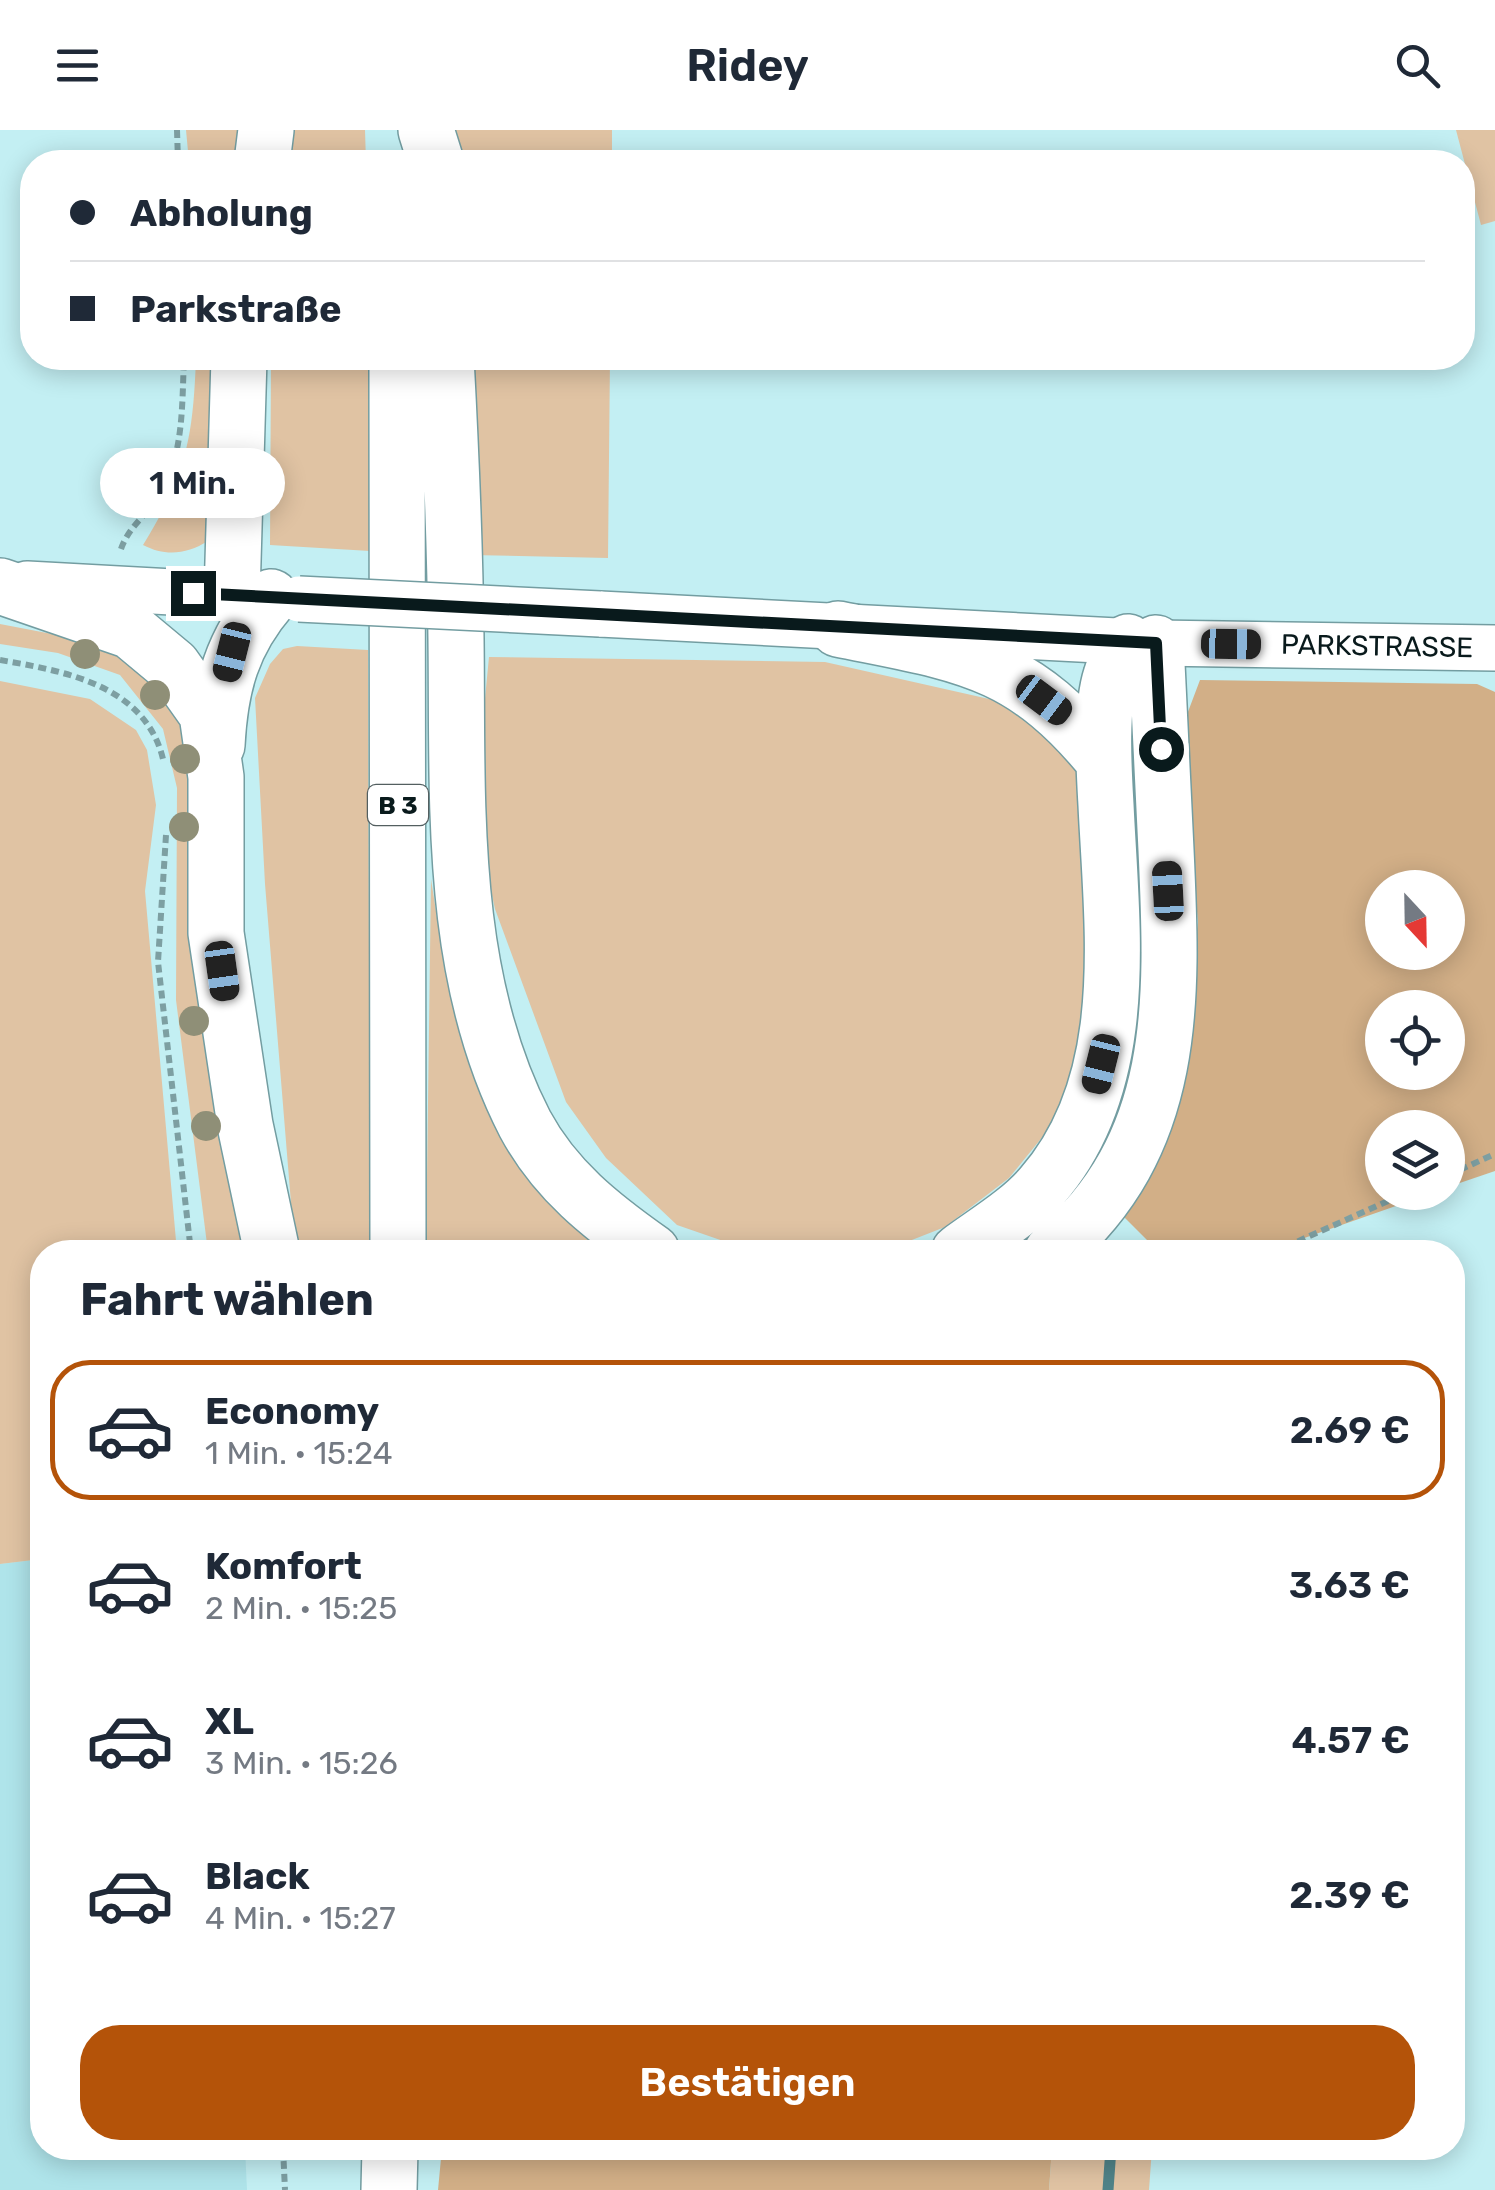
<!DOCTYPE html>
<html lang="de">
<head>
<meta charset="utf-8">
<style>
	:root { --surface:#fff; --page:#f6f6f7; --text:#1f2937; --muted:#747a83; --line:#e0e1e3; --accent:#b45309 }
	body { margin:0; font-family:Rubik,sans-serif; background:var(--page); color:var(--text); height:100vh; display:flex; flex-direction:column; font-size:38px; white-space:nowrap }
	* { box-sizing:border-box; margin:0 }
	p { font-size:32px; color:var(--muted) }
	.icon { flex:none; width:55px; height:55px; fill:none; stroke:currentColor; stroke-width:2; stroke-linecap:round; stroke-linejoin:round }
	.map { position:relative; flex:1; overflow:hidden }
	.panel { position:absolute; left:30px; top:1110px; width:1435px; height:920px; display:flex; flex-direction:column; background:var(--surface); border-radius:40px; box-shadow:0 5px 25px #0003 }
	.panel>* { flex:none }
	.hud { position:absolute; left:20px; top:20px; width:1455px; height:220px; border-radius:40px; box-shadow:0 5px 25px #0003; display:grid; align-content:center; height:220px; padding:0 50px; background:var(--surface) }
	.needle { width:65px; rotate:158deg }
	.tools { position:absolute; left:1365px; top:740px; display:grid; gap:20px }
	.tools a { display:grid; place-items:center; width:100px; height:100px; border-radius:50%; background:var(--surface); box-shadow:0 5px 25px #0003; font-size:50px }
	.end { position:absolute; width:45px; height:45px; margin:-22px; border:12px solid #091a1c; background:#fff; box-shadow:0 0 0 5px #fff }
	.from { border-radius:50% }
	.bubble { position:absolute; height:70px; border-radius:35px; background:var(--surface); box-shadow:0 5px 25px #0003; font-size:32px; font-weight:600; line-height:70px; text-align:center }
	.car { position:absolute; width:30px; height:60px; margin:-30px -15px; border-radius:12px; box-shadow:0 0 8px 2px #0007; background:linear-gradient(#222 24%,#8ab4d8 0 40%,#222 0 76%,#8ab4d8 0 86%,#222 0) }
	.hud b { display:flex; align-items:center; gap:35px; height:95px; font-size:38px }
	.hud b+b { border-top:2px solid var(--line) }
	.hud i { width:25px; height:25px; background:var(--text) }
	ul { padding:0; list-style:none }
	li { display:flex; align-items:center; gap:30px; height:140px; margin:0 20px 15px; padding:0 30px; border:5px solid transparent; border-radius:40px }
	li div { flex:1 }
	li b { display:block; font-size:38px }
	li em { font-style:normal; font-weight:600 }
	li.on { border-color:var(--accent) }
	li>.icon { width:90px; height:90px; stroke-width:1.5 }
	h2 { padding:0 50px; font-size:45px; line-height:120px }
	.action { display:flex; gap:20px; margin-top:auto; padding:20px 50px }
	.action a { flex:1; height:115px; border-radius:40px; background:var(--accent); color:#fff; font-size:40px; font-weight:600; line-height:115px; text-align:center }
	header { display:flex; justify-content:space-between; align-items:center; height:130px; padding:0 50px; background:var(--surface); font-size:45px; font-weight:600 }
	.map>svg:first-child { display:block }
</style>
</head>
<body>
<header><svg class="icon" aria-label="menu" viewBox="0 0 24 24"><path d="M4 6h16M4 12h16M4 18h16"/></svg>Ridey<svg class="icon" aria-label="search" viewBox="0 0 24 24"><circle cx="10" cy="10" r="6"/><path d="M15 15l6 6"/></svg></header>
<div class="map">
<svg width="1495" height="2060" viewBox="0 0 1495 2060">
	<rect width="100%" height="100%" fill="#c3eff3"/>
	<path fill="#afe4ea" d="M42,1429V2018H245L247,2060H0V1434Z"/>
	<path fill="#e0c3a3" d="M186,0H241L238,32H189Z
		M289,0H365L366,32H286Z
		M452,0H612V32H455Z
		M1456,0H1495V91L1481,95Z
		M196,228H221L208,411C187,424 166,427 143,415C186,345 193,309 196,228Z
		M271,228H368L370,421L270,415Z
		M469,228H610L608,428L470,425Z
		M0,494L99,513L154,543L190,595L248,1122H208L176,870L177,658L163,599L120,545L58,523L0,514Z
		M297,516L368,520L370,1122H295L265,754L255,568L270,534L283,519Z
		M489,527L825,532L1020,576L1086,652L1095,848L1071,957L1044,1005L1009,1048L945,1097L894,1117L869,1122H755L677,1095L606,1028L566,972L495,779L483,724L477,651Z
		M0,551L90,569L136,600L147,620L156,675L145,761L177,1122H42V1429L0,1434Z
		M431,749L441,814L462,884L566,1087L605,1122H426Z
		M1052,2018H1152L1149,2060H1049Z"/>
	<path fill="#d2af87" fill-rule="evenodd" d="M1200,550L1477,554L1495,562V1041L1448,1057V998H1382V1062L1433,1063L1264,1122H1152V1115L1118,1081L1183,927L1198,792L1180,603ZM1382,758H1448V822H1382ZM1382,878H1448V942H1382Z
		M442,2018H1052L1049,2060H438Z"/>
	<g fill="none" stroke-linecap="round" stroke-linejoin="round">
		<path stroke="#508388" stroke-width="11" d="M1108,2060L1111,2018"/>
		<g stroke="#739da1" stroke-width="48">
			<path id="minor" d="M27,454L263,467
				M600,484L1156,513L1495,518"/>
		</g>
		<g stroke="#739da1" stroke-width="58">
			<path id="major" d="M426,0L436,32
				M262,32L266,0
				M397,228L398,1122
				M446,228C451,321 455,415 456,509C458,672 448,845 525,994C555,1050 601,1086 652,1122
				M0,456L131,501L173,536L207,584L216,647V803L245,995L272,1122
				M232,465L239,228
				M838,499C960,524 1021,528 1104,631
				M217,615C220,556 232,512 271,467
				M959,1122C986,1102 1020,1082 1042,1056C1133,952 1112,802 1106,675C1104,639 1100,580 1111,546C1114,534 1123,522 1128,512
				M1052,1122C1179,1016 1173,870 1166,720C1163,651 1159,582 1156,513
				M389,2060L390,2018"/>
		</g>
		<path stroke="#7d9fa2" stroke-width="6" stroke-dasharray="8 5" stroke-linecap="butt" d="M177,0L178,32
			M121,419C129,395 150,383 162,361C184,322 182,271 184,228
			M0,530C64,541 145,555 163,629
			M166,705L158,832L191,1122
			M1448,1045L1495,1024
			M1274,1122L1408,1062
			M283,2018L285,2060"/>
		<use href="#minor" stroke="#fff" stroke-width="45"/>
		<use href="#major" stroke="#fff" stroke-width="55"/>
		<g stroke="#739da1" stroke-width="48" stroke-linecap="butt">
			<path id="minor-bridge" d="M299,469L600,484"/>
		</g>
		<use href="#minor-bridge" stroke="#fff" stroke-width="45"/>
	</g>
	<g fill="#8f8f77">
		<circle cx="85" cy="524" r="15"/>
		<circle cx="155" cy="565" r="15"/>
		<circle cx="185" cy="629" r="15"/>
		<circle cx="184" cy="697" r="15"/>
		<circle cx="194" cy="891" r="15"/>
		<circle cx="206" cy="996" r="15"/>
	</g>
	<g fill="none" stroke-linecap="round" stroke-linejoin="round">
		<path stroke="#091a1c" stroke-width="12" d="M193,463L1156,513L1161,619"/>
	</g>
	<g text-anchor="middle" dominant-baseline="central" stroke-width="9" stroke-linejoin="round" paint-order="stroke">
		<rect fill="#fff" stroke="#535f60" stroke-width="2.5" x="368" y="655" width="60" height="40" rx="8"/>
		<g font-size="25" font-weight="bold" fill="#091a1c">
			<text x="398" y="675">B 3</text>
		</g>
		<g font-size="28" fill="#091a1c" stroke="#fff">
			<text transform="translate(1377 516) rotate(1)">PARKSTRASSE</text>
		</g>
	</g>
</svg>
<div class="tools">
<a><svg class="needle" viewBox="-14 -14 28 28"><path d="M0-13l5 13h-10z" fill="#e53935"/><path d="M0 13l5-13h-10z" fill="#747a83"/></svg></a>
<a><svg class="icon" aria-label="locate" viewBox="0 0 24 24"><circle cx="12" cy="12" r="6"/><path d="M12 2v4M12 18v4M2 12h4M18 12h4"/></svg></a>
<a><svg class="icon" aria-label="layers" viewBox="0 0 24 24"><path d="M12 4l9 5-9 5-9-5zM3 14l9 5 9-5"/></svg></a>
</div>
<i class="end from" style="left:1161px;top:619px"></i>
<i class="end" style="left:193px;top:463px"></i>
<div class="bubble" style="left:100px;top:318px;width:185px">1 Min.</div>
<i class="car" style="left:1231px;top:514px;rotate:91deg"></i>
<i class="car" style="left:232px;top:522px;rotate:194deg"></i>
<i class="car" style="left:1044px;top:570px;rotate:127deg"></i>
<i class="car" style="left:1168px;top:761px;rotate:357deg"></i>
<i class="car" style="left:222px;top:841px;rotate:172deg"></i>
<i class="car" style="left:1101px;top:934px;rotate:194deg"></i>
<div class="hud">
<b><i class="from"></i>Abholung</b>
<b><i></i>Parkstraße</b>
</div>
<section class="panel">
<h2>Fahrt wählen</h2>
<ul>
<li class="on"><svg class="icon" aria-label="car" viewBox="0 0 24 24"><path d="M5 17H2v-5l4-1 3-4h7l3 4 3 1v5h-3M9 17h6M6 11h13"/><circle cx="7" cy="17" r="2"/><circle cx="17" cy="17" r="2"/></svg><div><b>Economy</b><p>1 Min. · 15:24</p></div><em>2.69 €</em></li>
<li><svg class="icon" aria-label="car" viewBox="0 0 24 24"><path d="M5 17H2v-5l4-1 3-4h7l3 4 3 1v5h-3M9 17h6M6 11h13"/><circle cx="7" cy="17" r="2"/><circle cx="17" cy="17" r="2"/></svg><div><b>Komfort</b><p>2 Min. · 15:25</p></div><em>3.63 €</em></li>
<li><svg class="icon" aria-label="car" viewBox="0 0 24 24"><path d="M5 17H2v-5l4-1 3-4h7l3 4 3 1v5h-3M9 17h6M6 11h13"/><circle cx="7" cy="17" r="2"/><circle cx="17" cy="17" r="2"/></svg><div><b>XL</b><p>3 Min. · 15:26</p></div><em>4.57 €</em></li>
<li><svg class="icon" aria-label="car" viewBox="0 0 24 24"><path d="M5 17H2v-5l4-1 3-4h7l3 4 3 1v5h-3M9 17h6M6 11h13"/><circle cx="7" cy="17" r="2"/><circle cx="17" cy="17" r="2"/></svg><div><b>Black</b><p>4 Min. · 15:27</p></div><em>2.39 €</em></li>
</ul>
<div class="action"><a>Bestätigen</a></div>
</section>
</div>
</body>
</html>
